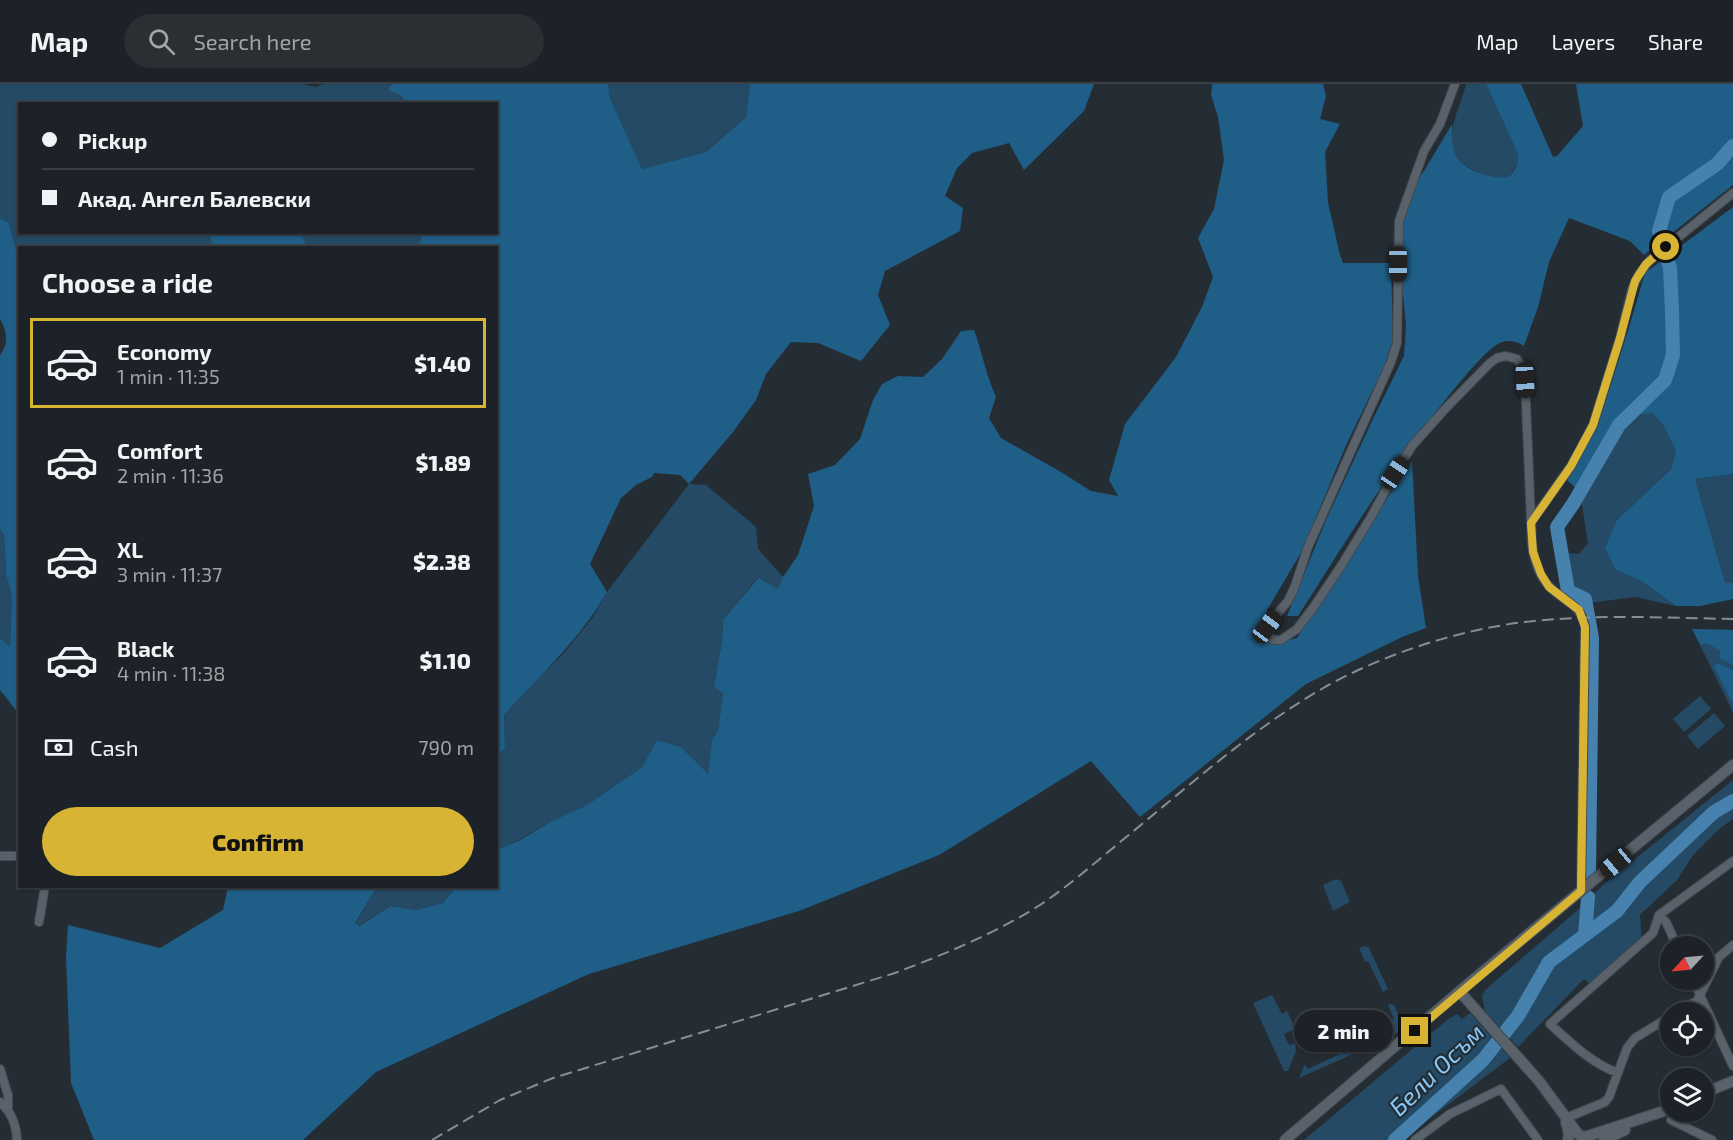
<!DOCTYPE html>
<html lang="en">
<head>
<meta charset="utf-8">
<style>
	:root { --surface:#1c2227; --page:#292f33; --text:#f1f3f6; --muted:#a0a4a7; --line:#3a3f44; --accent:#d8b434 }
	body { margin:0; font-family:"Exo 2",sans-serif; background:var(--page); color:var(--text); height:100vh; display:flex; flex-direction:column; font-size:22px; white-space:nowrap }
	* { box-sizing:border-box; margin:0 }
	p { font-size:20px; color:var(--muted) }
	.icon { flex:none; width:33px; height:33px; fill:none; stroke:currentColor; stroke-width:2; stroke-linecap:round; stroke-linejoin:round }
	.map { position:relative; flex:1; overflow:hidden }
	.sheet { position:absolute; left:18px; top:162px; width:480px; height:642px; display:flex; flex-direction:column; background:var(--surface); border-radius:0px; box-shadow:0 2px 4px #0004,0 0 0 2px var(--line) }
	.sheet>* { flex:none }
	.top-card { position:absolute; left:18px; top:18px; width:480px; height:132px; border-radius:0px; box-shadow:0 2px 4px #0004,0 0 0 2px var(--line); display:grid; align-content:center; height:132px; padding:0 24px; background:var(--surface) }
	.needle { width:39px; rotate:244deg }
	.buttons { position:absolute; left:1660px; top:852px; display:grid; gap:12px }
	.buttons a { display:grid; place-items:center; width:54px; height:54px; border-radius:50%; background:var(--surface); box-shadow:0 2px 4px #0004,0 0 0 2px var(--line); font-size:30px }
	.end { position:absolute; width:27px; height:27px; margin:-14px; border:8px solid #d8b434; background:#111; box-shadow:0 0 0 3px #111 }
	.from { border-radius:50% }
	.bubble { position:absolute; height:42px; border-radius:21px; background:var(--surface); box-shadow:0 2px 4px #0004,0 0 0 2px var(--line); font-size:20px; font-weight:800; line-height:42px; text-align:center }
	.car { position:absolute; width:18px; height:36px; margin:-18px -9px; border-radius:8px; box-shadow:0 0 4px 2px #0007; background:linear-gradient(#222 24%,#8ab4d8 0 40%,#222 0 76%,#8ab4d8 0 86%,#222 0) }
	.top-card b { display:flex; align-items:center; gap:21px; height:57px; font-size:22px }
	.top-card b+b { border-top:2px solid var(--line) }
	.top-card i { width:15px; height:15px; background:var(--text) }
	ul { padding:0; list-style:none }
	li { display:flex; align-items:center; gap:18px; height:90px; margin:0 12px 9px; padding:0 12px; border:3px solid transparent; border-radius:0px }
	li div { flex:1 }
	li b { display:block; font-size:22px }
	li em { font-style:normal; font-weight:800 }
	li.selected { border-color:var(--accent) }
	li>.icon { width:54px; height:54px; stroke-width:1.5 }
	h2 { padding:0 24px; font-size:27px; line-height:72px }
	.pay { display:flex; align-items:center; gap:15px; height:66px; padding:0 24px; font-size:22px }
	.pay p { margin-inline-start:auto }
	.cta { display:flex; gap:12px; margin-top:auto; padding:12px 24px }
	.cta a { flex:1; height:69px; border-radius:36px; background:var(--accent); color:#111; font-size:24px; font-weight:800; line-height:69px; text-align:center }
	header { display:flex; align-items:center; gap:36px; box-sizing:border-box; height:84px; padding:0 30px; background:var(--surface); border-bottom:2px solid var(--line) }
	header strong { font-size:28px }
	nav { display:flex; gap:33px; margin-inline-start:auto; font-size:21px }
	.search { width:420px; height:54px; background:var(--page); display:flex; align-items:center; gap:15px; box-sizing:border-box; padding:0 21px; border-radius:33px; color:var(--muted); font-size:22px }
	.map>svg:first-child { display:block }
</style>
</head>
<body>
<header>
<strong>Map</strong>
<div class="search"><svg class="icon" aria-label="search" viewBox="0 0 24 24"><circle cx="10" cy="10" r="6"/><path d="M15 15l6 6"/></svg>Search here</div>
<nav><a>Map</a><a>Layers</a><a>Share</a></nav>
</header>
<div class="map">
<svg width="1733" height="1056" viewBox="0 0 1733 1056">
	<rect width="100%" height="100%" fill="#252d34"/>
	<path fill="#244a65" d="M0,0H302L316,3L323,0H392L389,6L402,12L405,19L20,20V148L210,149L212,163L20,164L19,183L9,139L0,134Z
		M608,0H750L746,33L706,68L642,85L610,14Z
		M1466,0H1486L1517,68L1518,78L1509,94C1494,96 1485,92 1472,85C1434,65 1459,30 1466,0Z
		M297,149H422L419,164L307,163L303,153Z
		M1652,329L1663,341L1676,366L1671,385L1617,436L1616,486L1643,498L1676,522L1635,513L1580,520L1568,500L1564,469L1579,470L1588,459L1580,408L1627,336L1638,331Z
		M1733,390V499L1725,500L1695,395Z
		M689,400L706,401L756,443L758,465L783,493L778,506L757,494L723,536L722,557L714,603L723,609L718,647L712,656L708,691L681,663L657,656L642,683L587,721L552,737L497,768V671L505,663L504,631L522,610L565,568L593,533L607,508Z
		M0,445L4,451L6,491L12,512L10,564L0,554Z
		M1692,545L1733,546V628Z
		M1700,612L1711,625L1684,648L1673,635Z
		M1714,629L1725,642L1698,665L1687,652Z
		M1733,696V735L1719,745L1693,771L1677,796L1640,831L1642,859L1592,902L1584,895L1518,963L1485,927L1482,912L1485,906L1580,824L1603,801Z
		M1336,795L1341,797L1350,818L1333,827L1323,801Z
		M377,803H456L443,819L416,826L391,822L358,842L355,840Z
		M1365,862L1369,864L1388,905L1383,908L1368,877L1365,878L1359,864Z
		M1272,911L1282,930L1287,927L1295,945L1284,950L1289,961L1295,959L1296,967L1288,987H1284L1253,919Z
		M1390,920L1394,921L1401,936V946L1391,953L1299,994L1305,980L1308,985L1393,945L1389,937L1394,935L1388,921Z
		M1470,929L1510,974L1401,1056H1304L1447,936L1457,930L1462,935Z"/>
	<path fill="#1f5e87" d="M392,0H608L610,14L642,85L706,68L746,33L750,0H1094L1084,27L1024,86L1009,59L972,69L957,84L945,112L963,124L960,147L885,187L878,211L890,241L861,277L818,259L791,258L766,290L756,316L733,348L689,400L680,391L654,389L652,393L636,401L621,414L590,480L607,508C580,556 541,590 504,631L505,664L497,671L496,164L419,163L422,149L496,148V20L405,19L402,12L388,6Z
		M1212,0H1323L1326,12L1320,35L1340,40L1325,68L1328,119L1340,171L1343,179H1391L1393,255L1384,283L1347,359L1302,467L1267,526L1263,551L1274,560L1297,554L1412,376L1418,492L1426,544L1402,553L1306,600L1140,733L1091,677L939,771L799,827L589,890L376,988L303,1056H94L71,999L66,873L68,841L160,864L223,826L228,803H377L355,839L359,842L391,822L416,826L443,819L456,803L496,802L497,768L498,766L520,756L552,737L587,721L642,683L657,656L681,663L708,690L712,656L718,647L723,609L714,603L722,557L723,536L758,494L778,505L783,493L798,471L814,422L808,390L835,381L860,355L873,316L882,300L898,292L923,293L942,275L961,247L974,246C982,268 986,291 996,313L989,334L1001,354L1061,388L1091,407L1118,412L1109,396L1125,340L1176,273L1202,223L1213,193L1198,154L1214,125L1224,76L1218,33L1211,11Z
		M1486,0H1521L1553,73L1557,72L1583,42L1576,0H1733V101L1644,171L1630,157L1569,134L1549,178L1538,223L1524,262C1516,257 1506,255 1498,260C1485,267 1461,297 1451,309C1393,379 1347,456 1298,532H1287L1326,436L1372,337L1404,272L1406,241L1398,160L1400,120L1424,87L1452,40C1452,51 1451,64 1457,73C1466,87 1494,96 1509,93C1516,84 1519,80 1517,68Z
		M1733,123V390L1695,395L1725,499H1733V515L1700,522H1676L1643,498L1616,486L1605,464L1617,436L1671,385L1676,366L1663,341L1652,329L1638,331L1627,336L1580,408L1567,396L1597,344L1628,247L1645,189Z
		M0,134L9,139L20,183L19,630L0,606V554L10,563L12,512L6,491L4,451L0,445V271C9,260 7,247 0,235Z
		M210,149H297L303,153L307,163H212Z
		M1692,545L1733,546V581L1719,574L1721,568L1709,560H1700Z
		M1585,548L1594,549L1595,759L1591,789L1587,791L1585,788Z
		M1717,579L1733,586V620L1714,582Z"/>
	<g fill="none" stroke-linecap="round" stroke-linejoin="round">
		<path stroke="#4682ad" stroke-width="14" d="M1589,789L1592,554L1585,515L1568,507L1557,443L1573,420L1619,341L1665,296L1673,271L1672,227L1670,184L1659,147L1669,113L1717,80L1733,62
			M1585,851L1588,813
			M1395,1056L1483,976L1518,932L1549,878L1617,827L1640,798L1714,728L1733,717"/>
		<g stroke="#42484e" stroke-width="10">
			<path id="minor" d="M1455,0L1440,40L1424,67L1399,137L1397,259L1391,278L1308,463L1295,502L1288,517L1267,542V548L1273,556H1281L1297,545L1313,524L1341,482L1371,433L1395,389L1412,362L1445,325L1490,279L1497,274L1506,272L1517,275L1524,285L1525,296L1532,460C1534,476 1539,493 1551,504C1566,519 1581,520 1585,543L1581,807
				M1531,438L1571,382L1593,341L1620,254L1632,205L1639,190L1650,176L1733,109
				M0,772H20
				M1659,831L1666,838L1677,862
				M39,838L45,802
				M1693,896L1733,982
				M1677,928L1697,917L1719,873L1733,861
				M0,985L8,1011V1026
				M1618,989C1591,979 1571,959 1550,940L1653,849L1659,831L1733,777
				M0,1018C12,1029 16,1040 17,1056
				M1566,1034L1605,1018L1609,1013L1627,964L1635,954L1671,932
				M1671,1036L1712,1056
				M1415,1056L1450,1030L1501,1005L1538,1056"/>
		</g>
		<g stroke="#42484e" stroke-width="12">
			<path id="tertiary" d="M1460,908L1539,997L1578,1050L1583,1053L1588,1052L1664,1027
				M1704,1009L1733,997
				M1566,1038L1569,1050L1568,1056
				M1285,1056L1474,895L1733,681
				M1604,1056L1625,1046"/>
		</g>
		<use href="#minor" stroke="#59626a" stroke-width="8"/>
		<use href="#tertiary" stroke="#59626a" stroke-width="10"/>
		<path stroke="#878e93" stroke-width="2" stroke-dasharray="12 6" stroke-linecap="butt" d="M432,1056L500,1016L553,994L895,889C945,870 994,850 1040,821C1070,801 1097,777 1125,754C1190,701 1252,645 1325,603C1393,565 1480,539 1558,535C1616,531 1675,534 1733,535"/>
	</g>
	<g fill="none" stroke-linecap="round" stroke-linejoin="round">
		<path stroke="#d8b434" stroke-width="8" d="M1415,947L1581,807L1585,543L1579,526L1549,503L1541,490L1533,468L1531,439L1571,382L1593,341L1620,254L1635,197L1646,180L1666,163"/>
	</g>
	<g text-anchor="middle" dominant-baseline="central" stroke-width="4.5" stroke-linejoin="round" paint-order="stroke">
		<g font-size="24" font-style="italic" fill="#87c9fb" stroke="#252d34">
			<text transform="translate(1436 985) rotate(-44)">Бели Осъм</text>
		</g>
	</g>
</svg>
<div class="buttons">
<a><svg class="needle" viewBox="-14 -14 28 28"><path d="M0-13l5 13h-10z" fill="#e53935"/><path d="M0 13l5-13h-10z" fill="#a0a4a7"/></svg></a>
<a><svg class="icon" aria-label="locate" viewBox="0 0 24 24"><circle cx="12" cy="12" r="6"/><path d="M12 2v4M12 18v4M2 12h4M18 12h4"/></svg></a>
<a><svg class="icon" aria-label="layers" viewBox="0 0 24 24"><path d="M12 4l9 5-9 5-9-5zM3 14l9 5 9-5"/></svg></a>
</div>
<i class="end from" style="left:1666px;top:163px"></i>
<i class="end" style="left:1415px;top:947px"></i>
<div class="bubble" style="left:1294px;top:926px;width:99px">2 min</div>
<i class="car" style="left:1398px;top:180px;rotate:180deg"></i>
<i class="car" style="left:1525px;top:296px;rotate:177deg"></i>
<i class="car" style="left:1395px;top:389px;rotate:34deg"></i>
<i class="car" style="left:1267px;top:543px;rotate:37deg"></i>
<i class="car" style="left:1616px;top:779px;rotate:230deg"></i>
<div class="top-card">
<b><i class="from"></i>Pickup</b>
<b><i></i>Акад. Ангел Балевски</b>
</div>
<section class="sheet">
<h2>Choose a ride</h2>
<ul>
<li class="selected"><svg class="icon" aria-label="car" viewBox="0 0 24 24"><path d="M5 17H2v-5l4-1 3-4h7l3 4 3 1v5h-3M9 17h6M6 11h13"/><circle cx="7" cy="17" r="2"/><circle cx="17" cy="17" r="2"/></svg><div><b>Economy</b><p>1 min · 11:35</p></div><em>$1.40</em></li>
<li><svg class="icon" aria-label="car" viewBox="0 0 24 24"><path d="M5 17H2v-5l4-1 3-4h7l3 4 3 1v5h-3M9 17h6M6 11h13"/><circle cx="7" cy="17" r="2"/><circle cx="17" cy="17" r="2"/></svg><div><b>Comfort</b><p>2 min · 11:36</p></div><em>$1.89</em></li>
<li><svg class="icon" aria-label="car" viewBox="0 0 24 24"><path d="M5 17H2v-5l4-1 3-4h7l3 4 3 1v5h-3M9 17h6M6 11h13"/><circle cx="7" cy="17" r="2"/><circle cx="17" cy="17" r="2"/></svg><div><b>XL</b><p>3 min · 11:37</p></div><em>$2.38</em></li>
<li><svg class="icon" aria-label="car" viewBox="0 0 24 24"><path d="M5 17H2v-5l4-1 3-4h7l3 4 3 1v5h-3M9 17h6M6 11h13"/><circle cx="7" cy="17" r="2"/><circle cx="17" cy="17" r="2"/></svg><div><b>Black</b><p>4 min · 11:38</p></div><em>$1.10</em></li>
</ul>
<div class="pay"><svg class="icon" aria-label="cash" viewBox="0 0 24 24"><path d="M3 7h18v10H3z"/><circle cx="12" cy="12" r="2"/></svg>Cash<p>790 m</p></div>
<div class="cta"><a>Confirm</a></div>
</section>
</div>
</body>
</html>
